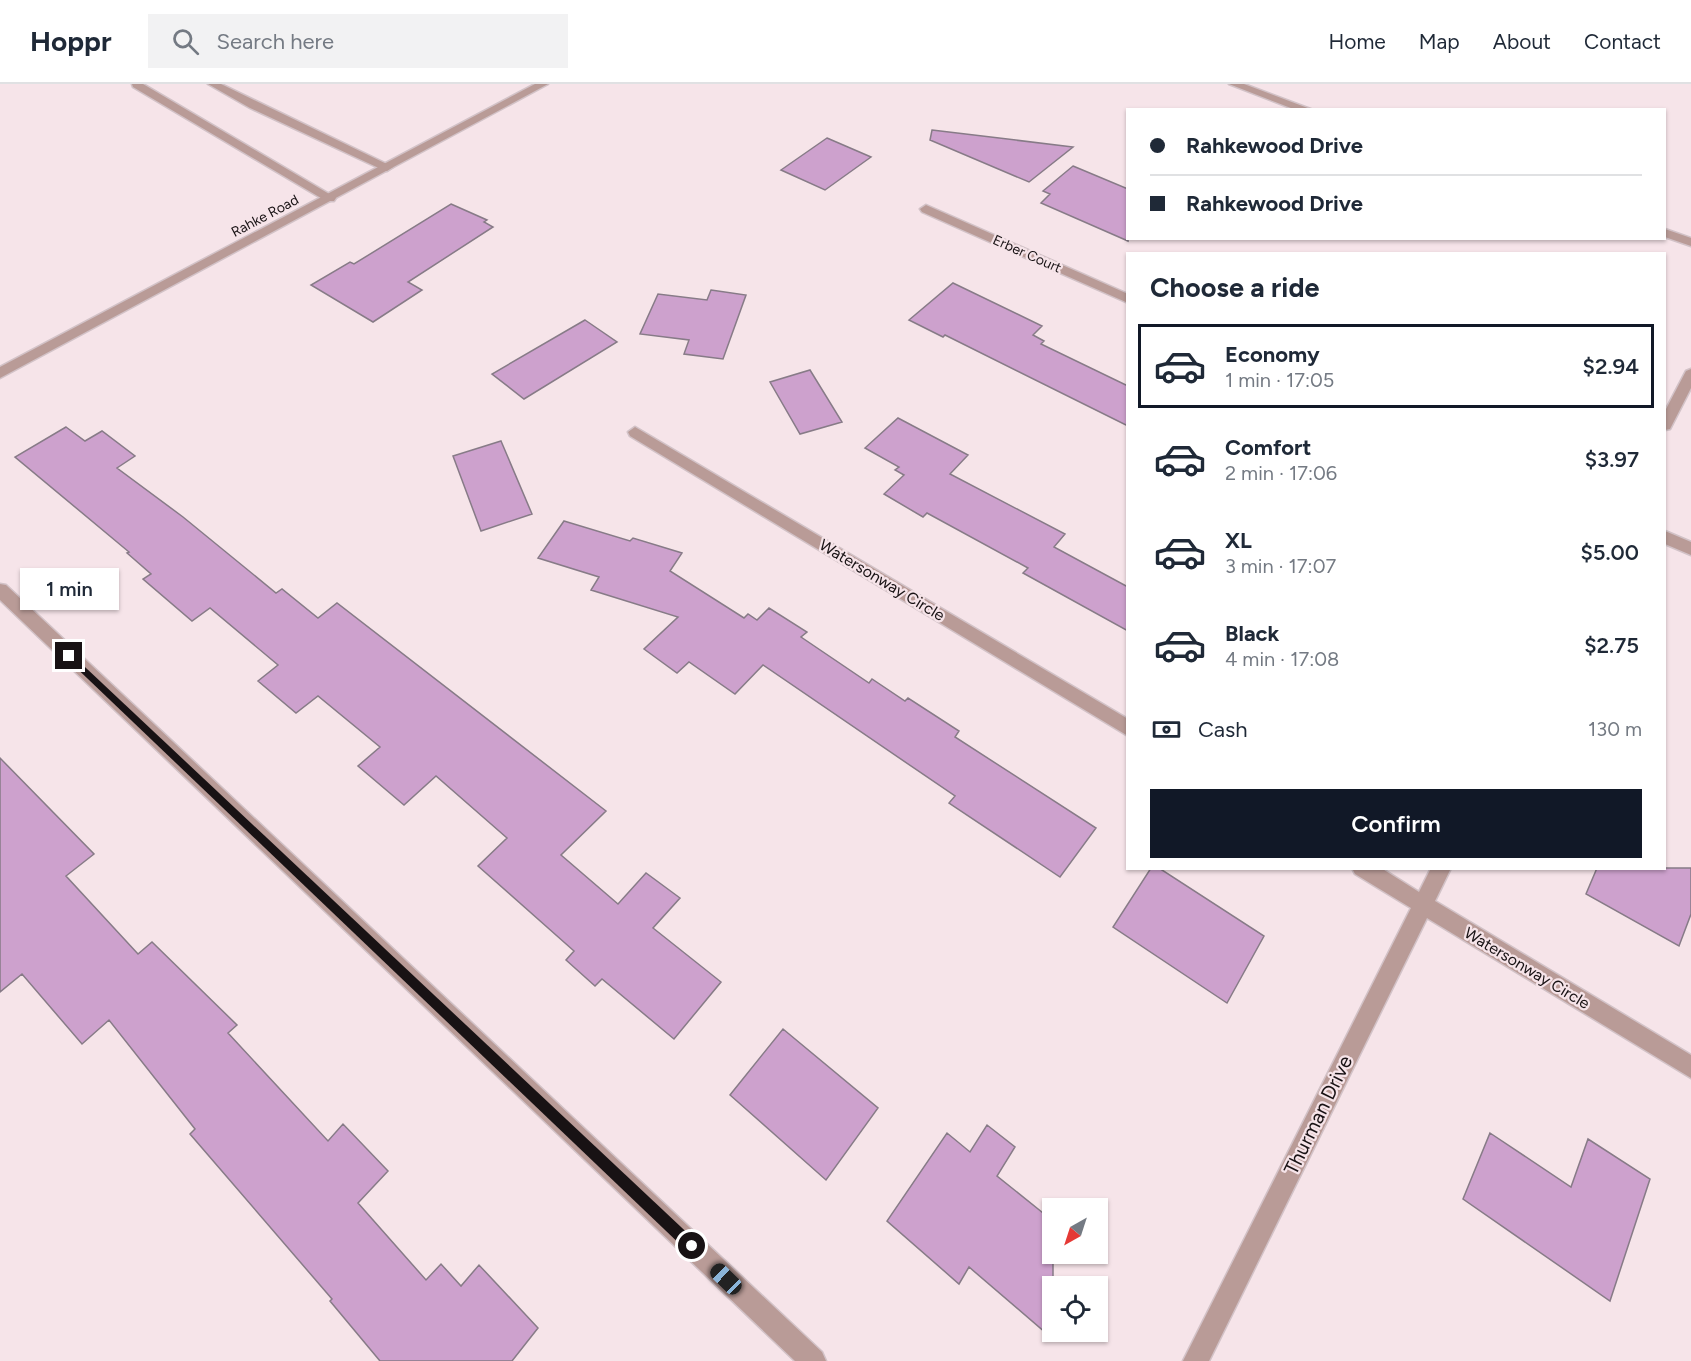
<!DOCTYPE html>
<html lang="en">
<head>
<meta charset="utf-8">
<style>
	:root { --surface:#fff; --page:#f2f2f3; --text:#1f2937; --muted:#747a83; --line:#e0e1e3; --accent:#111827 }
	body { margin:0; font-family:Figtree,sans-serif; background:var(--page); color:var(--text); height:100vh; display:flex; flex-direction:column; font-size:22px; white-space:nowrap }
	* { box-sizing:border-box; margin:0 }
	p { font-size:20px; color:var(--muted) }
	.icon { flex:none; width:33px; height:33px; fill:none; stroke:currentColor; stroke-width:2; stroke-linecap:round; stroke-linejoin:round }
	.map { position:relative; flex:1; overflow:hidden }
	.details { position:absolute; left:1126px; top:168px; width:540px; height:618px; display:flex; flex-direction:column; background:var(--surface); border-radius:0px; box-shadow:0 2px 4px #0004 }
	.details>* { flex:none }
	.hud { position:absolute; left:1126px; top:24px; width:540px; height:132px; border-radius:0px; box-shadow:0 2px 4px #0004; display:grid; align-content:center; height:132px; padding:0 24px; background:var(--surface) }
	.needle { width:39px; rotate:219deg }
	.tools { position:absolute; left:1042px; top:1114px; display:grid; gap:12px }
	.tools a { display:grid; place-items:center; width:66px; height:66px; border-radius:0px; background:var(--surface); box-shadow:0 2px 4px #0004; font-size:30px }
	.end { position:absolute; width:27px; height:27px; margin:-14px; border:8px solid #181214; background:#fff; box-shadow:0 0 0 3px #fff }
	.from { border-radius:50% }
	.bubble { position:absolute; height:42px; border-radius:0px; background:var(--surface); box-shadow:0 2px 4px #0004; font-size:20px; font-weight:600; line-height:42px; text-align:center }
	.car { position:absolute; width:18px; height:36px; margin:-18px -9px; border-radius:8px; box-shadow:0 0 4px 2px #0007; background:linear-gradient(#222 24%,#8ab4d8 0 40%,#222 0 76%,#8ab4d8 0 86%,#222 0) }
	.hud b { display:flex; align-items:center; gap:21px; height:57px; font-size:22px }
	.hud b+b { border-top:2px solid var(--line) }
	.hud i { width:15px; height:15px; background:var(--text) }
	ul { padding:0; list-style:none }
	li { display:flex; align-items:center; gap:18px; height:84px; margin:0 12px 9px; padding:0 12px; border:3px solid transparent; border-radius:0px }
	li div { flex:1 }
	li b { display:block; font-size:22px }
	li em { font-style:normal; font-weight:600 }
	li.on { border-color:var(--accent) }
	li>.icon { width:54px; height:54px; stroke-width:1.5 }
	h2 { padding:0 24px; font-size:27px; line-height:72px }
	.pay { display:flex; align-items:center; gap:15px; height:66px; padding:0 24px; font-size:22px }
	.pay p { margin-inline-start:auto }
	.action { display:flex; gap:12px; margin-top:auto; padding:12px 24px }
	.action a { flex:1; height:69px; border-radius:0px; background:var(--accent); color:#fff; font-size:24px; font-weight:600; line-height:69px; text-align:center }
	header { display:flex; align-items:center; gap:36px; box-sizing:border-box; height:84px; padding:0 30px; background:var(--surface); border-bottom:2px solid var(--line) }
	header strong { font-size:28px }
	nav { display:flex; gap:33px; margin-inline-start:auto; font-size:21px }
	.search { width:420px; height:54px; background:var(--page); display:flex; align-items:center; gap:15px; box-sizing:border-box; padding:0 21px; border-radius:0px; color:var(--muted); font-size:22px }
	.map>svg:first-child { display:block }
</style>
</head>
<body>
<header>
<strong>Hoppr</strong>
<div class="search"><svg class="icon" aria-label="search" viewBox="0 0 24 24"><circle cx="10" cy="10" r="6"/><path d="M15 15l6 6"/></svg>Search here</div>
<nav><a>Home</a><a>Map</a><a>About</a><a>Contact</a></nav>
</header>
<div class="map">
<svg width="1691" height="1277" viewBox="0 0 1691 1277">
	<rect width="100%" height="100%" fill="#f6e4e9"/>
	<path fill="#cda1cd" stroke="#877b87" stroke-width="1.5" d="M932,46L1073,63L1029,98L930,56Z
		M827,54L871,73L825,106L781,86Z
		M1073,82L1128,105V157L1041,119L1050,110L1043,107Z
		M451,120L487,136L484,138L493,143L408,198L422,206L373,238L311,201L350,178L354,180Z
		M953,199L1042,242L1033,251L1044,257L1041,260L1128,302V342L945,251L943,253L909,236Z
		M711,206L746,211L723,275L684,270L689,256L640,250L658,210L707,216Z
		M585,236L617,258L524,315L492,290Z
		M810,286L842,338L800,350L770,298Z
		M898,334L968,371L950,390L1065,450L1054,463L1128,503V547L1023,489L1028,484L927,429L923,433L884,410L904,391L895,386L899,383L865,364Z
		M66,343L85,357L102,347L135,372L117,384L183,433L276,509L282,505L318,534L337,519L606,727L561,771L618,820L646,789L680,814L653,844L721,898L674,955L602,895L595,902L566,876L574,867L478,782L507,754L436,692L404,721L358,682L380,663L318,612L296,629L258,597L278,581L210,524L192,537L143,495L151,490L127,469L129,468L15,373Z
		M501,357L532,430L481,447L453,372Z
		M564,437L630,457L633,454L682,469L670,487L744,534L748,530L757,536L769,524L807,548L801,553L869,599L872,595L905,617L908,614L959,647L955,653L1096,744L1060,793L949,719L955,712L763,581L735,610L689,578L677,589L644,565L678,533L591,506L599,493L538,474Z
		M0,674L94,770L66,792L138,870L152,858L237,941L228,949L328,1057L343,1040L388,1087L358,1119L426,1196L441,1180L461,1202L479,1181L538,1244L512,1277H380L330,1217L332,1215L190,1050L195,1045L109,936L82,960L22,890L0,908Z
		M1151,784H1159L1264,852L1227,919L1113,843Z
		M1597,784H1691V830L1679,862L1586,810Z
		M783,945L878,1024L826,1096L730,1011Z
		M987,1041L1015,1063L997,1092L1053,1137V1255L969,1183L959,1200L887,1137L947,1049L970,1068Z
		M1490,1049L1571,1103L1588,1055L1650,1095L1610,1217L1463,1115Z"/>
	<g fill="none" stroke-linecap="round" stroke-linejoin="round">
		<g stroke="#d2c2c7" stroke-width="3">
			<path id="lane" d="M132,0H143L336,114L334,117H326L133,3Z
				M208,0H221L393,83L387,87L383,86L250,24Z"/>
		</g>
		<g stroke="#d2c2c7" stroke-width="3">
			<path id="street" d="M535,0H548L0,294V283Z
				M1229,0H1244L1313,26H1296Z
				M926,121L1128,210V219L922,128L920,125Z
				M1665,145L1691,154V162L1665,153Z
				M1691,285V304L1670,345L1665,346V327L1686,287Z
				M635,343L1128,635V652L630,352L628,348Z
				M1665,447L1691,458V471L1665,460Z
				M0,500L6,501L822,1268L826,1277H795L0,516Z
				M1352,784H1381L1419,808L1431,784H1451L1435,817L1691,971V994L1427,834L1209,1277H1183L1411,824L1355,790Z"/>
		</g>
		<use href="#lane" fill="#b99b97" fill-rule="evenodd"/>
		<use href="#street" fill="#b99b97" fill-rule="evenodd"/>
	</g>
	<path fill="#181214" d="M69,568L697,1158L698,1162L697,1167L692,1169L687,1167L66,574V569Z"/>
	<g text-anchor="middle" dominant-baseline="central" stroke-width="4.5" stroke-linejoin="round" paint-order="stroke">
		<g font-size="14" fill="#181214" stroke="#f6e4e9">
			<text transform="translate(265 132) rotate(-28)">Rahke Road</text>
			<text transform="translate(1027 170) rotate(24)">Erber Court</text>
		</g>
		<g font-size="16" fill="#181214" stroke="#f6e4e9">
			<text transform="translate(882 496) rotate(31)">Watersonway Circle</text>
			<text transform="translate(1527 884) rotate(31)">Watersonway Circle</text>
		</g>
		<g font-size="20" fill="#181214" stroke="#f6e4e9">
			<text transform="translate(1318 1031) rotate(-64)">Thurman Drive</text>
		</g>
	</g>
</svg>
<div class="tools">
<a><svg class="needle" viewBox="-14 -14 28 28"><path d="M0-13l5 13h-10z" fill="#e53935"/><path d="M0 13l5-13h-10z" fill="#747a83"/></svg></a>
<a><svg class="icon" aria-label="locate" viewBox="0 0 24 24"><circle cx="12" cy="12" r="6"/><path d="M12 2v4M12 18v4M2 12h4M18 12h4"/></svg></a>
</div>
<i class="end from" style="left:692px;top:1162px"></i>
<i class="end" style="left:69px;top:572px"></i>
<div class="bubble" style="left:20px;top:484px;width:99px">1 min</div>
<i class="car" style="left:726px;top:1195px;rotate:314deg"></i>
<div class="hud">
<b><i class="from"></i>Rahkewood Drive</b>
<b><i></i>Rahkewood Drive</b>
</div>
<section class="details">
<h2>Choose a ride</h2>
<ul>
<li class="on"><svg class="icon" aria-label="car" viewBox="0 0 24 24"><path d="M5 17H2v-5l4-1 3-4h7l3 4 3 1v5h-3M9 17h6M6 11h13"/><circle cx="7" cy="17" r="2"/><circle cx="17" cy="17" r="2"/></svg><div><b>Economy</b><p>1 min · 17:05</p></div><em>$2.94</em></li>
<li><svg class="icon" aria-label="car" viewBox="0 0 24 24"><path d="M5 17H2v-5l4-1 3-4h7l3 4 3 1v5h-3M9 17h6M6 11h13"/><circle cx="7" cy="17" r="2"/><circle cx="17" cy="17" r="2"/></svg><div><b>Comfort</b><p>2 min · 17:06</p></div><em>$3.97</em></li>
<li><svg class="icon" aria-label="car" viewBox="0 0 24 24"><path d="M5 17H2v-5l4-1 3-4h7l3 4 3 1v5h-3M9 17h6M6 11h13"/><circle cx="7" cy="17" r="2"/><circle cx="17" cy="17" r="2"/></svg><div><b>XL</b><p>3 min · 17:07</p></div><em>$5.00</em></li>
<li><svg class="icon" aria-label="car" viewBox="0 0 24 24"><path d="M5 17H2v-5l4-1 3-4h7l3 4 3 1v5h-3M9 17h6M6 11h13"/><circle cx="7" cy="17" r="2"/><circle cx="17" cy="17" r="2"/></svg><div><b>Black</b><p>4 min · 17:08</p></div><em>$2.75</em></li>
</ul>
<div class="pay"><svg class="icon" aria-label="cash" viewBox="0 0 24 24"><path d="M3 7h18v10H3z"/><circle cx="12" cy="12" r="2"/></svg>Cash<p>130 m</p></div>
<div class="action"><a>Confirm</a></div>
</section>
</div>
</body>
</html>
